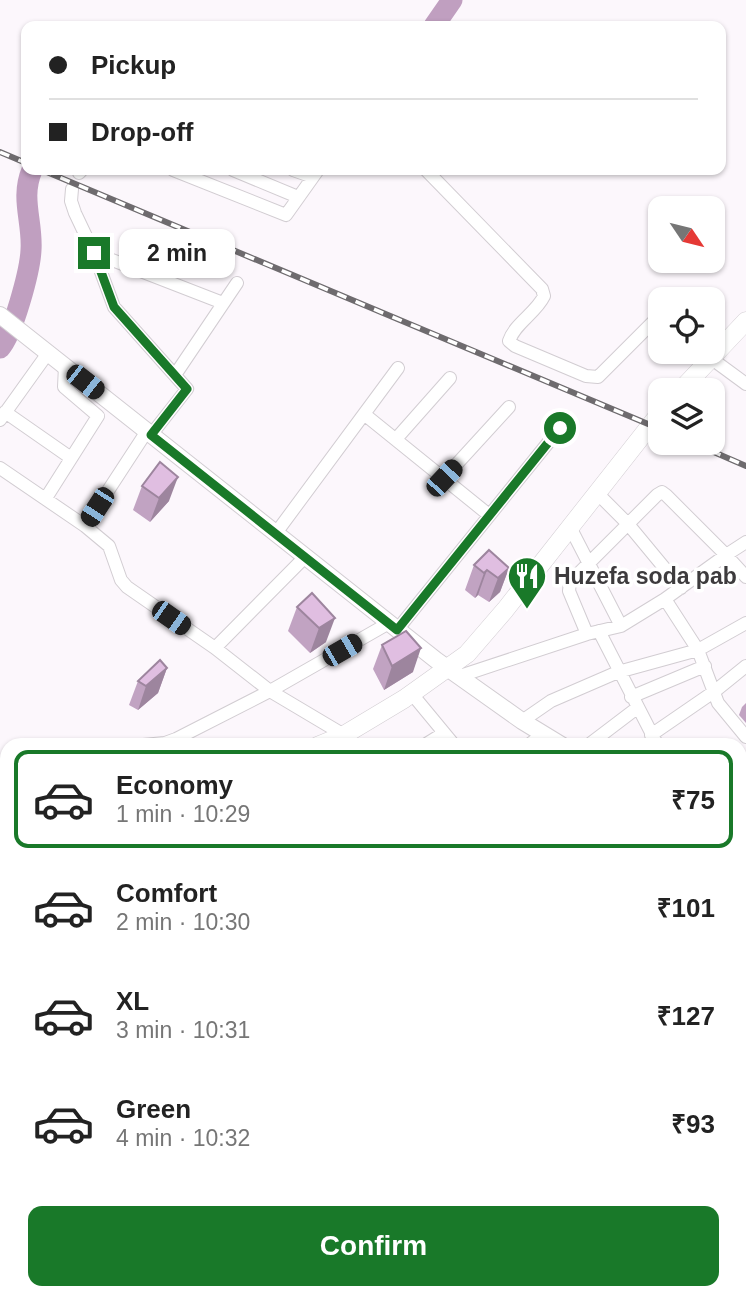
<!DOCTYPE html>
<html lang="en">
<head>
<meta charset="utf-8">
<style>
	:root { --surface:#fff; --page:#f6f6f6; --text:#222; --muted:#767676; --line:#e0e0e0; --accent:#197929 }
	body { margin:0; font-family:Arial,sans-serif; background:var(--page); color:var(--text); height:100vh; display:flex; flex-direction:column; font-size:26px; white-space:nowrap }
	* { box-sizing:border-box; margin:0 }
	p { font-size:23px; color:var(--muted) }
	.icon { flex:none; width:38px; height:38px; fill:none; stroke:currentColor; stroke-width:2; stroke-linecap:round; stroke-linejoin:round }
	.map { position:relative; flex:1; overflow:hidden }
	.sheet { position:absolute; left:0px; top:738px; width:747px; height:562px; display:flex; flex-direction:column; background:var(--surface); border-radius:21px 21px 0 0; box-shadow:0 2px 5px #0004 }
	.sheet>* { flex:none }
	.hud { position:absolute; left:21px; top:21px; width:705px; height:154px; border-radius:14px; box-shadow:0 2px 5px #0004; display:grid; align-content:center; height:154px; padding:0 28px; background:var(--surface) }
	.needle { width:46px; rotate:125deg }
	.controls { position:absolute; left:648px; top:196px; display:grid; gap:14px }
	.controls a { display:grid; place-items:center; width:77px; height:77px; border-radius:14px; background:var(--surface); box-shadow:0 2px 5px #0004; font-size:35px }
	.end { position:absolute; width:32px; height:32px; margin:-16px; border:9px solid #197929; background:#fff; box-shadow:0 0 0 4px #fff }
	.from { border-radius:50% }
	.bubble { position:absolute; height:49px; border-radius:14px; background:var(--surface); box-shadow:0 2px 5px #0004; font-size:23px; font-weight:600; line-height:49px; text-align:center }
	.car { position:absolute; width:21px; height:42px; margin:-21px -10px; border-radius:9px; box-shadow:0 0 5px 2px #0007; background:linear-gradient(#222 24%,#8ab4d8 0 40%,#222 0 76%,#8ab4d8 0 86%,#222 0) }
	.hud b { display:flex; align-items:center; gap:24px; height:66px; font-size:26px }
	.hud b+b { border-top:2px solid var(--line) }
	.hud i { width:18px; height:18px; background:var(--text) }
	ul { padding:12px 0 0; list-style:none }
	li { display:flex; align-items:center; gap:21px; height:98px; margin:0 14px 10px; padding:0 14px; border:4px solid transparent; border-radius:14px }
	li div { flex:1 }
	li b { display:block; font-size:26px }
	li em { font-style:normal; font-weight:600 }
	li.on { border-color:var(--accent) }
	li>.icon { width:63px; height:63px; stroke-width:1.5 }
	.cta { display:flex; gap:14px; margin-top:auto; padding:14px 28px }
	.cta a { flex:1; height:80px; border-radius:14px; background:var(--accent); color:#fff; font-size:28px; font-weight:600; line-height:80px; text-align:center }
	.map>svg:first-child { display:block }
</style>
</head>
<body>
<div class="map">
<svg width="746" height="1299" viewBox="0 0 746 1299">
	<rect width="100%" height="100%" fill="#fcf7fc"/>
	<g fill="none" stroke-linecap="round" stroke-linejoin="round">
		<path stroke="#c09fc0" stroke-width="21" d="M434,26L452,0
			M0,348C13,334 30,271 31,250C33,222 20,198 32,170"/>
		<g stroke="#d2cdd2" stroke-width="14">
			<path id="minor" d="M173,170L286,215L318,170
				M233,170L298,197
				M293,170L313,177
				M426,170L542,289L544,296C536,313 515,323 509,341L515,346L586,376L598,377L660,315
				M79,173L82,170
				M72,189L71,201L75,213L94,253L114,307L187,389L151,435
				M94,253L223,303
				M712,359L746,384
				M175,375L237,283
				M5,412L71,458
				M364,414L489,515
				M0,420L48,353
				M396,439L450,378
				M0,468L85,526L109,546L121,580L127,587L215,648L270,691L344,735
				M444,478L509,407
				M597,493L628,524L681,588
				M46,498L98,416L64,387L65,366
				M85,526L147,431
				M570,527L621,626
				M276,533L398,368
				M665,599L698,650L718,703L746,737
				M397,630L560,428
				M599,631L658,746
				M587,634L569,591L570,582L657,495L662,492L666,495L726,555L746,542
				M215,648L305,557
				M460,676L587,634L621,626L665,599L726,555L746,577
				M412,694L455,746
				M631,697L705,666
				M522,721L551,701L618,672L698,650L746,623
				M651,735L715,691L746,666
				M132,746L165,743L176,739L270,691L389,623
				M423,746L444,733
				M527,746L543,734
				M587,746L637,708
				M740,805L746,799
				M0,815L7,812
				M0,836L7,839
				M740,957L746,951
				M0,997L7,1001
				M740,1033L746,1031
				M740,1051L746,1053
				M0,1074L7,1078
				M0,1113L7,1118
				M740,1118L746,1120
				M0,1145L7,1139
				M0,1194L7,1200
				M0,1268L7,1276
				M24,1293L30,1299
				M100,1293L105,1299
				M248,1293L256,1299
				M413,1293L418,1299
				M591,1293L602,1299
				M346,1299L355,1293
				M499,1299L504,1293
				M574,1299L579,1293"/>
		</g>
		<g stroke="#d2cdd2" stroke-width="18">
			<path id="tertiary" d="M0,315L436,660L522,721L563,746
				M740,859L746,863"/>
		</g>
		<g stroke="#d2cdd2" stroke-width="19">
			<path id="secondary" d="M681,390L746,321
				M317,746L344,735L404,699L467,654L505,610L660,413
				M0,911L7,908"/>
		</g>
		<use href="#minor" stroke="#fff" stroke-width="12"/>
		<use href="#tertiary" stroke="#fff" stroke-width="16"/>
		<use href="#secondary" stroke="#fff" stroke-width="18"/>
		<g stroke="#6e6b6e" stroke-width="6">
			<path id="rail" d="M0,152L26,163
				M42,170L660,429
				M693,443L746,466"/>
		</g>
		<use href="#rail" stroke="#fff" stroke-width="3.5" stroke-dasharray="10" stroke-linecap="butt"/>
	</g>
	<path fill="#c1a3c2" d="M142,486L169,501L150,522L133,510Z
		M474,565L509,568L500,592L489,602L478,595L475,598L465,590Z
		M312,593L326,642L310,653L288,631L297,607Z
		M382,645L413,672L384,690L373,669Z
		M167,668L158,693L138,710L129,705L138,681Z
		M746,703V723L739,715L742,707Z"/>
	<path fill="#9d859e" d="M178,477L169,501L150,522L159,498Z
		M509,568L500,592L489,602L498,578Z
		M487,570L478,595L475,598L484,573Z
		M335,618L326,642L310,653L319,628Z
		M421,648L413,672L384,690L392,666Z
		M167,668L158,693L138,710L146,686Z"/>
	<path fill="#e0bee1" stroke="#9d859e" stroke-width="2" d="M160,462L178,477L159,498L142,486Z
		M489,550L509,568L498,578L487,570L484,573L474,565Z
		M312,593L335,618L319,628L297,607Z
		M406,631L421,648L392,666L382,645Z
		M160,660L167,668L146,686L138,681Z"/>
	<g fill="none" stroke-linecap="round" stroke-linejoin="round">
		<path stroke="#197929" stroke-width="9" d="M94,253L114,307L187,389L151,435L397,630L560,428"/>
	</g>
	<defs>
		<g id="restaurant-pin" transform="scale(2.0125)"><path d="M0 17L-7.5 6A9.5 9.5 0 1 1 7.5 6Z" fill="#197929" stroke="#fff"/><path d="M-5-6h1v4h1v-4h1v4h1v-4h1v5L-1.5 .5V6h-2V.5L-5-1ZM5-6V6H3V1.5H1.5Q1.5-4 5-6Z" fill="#fff"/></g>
	</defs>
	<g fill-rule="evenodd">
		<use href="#restaurant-pin" x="527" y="576"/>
	</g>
	<g text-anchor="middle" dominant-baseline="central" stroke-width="7" stroke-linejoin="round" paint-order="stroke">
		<g font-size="23" font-weight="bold" fill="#3d3b3d" stroke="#fff" text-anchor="start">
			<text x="554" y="576">Huzefa soda pab</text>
		</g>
	</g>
</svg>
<div class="controls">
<a><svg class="needle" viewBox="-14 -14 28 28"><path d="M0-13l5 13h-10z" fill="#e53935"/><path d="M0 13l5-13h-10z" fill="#767676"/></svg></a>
<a><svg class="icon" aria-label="locate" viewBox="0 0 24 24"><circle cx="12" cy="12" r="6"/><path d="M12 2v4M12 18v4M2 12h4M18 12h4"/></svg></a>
<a><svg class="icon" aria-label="layers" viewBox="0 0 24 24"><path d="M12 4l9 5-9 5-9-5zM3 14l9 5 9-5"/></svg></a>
</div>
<i class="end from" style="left:560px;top:428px"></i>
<i class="end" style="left:94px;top:253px"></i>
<div class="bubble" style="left:119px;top:229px;width:116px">2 min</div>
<i class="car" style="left:85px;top:382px;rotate:128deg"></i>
<i class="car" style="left:444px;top:478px;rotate:43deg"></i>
<i class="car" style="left:97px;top:507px;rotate:213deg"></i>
<i class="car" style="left:171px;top:618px;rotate:125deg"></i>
<i class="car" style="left:342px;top:650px;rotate:60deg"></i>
<div class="hud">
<b><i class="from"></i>Pickup</b>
<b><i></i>Drop-off</b>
</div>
<section class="sheet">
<ul>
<li class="on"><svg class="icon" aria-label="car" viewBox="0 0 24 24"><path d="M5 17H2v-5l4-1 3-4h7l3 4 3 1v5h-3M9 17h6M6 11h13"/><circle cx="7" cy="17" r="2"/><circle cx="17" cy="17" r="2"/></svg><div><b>Economy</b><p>1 min · 10:29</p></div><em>₹75</em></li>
<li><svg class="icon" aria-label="car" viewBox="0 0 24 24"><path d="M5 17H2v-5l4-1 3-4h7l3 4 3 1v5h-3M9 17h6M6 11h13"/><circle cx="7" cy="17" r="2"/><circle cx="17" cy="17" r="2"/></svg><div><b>Comfort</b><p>2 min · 10:30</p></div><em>₹101</em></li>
<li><svg class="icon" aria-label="car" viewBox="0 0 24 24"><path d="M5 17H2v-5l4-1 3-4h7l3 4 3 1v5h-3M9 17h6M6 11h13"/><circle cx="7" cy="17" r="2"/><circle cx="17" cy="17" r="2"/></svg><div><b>XL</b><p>3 min · 10:31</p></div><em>₹127</em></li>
<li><svg class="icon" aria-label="car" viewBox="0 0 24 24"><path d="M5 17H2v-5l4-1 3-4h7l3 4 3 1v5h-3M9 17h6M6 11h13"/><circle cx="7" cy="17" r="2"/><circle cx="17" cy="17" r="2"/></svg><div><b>Green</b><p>4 min · 10:32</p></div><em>₹93</em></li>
</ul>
<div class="cta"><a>Confirm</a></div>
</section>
</div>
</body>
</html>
